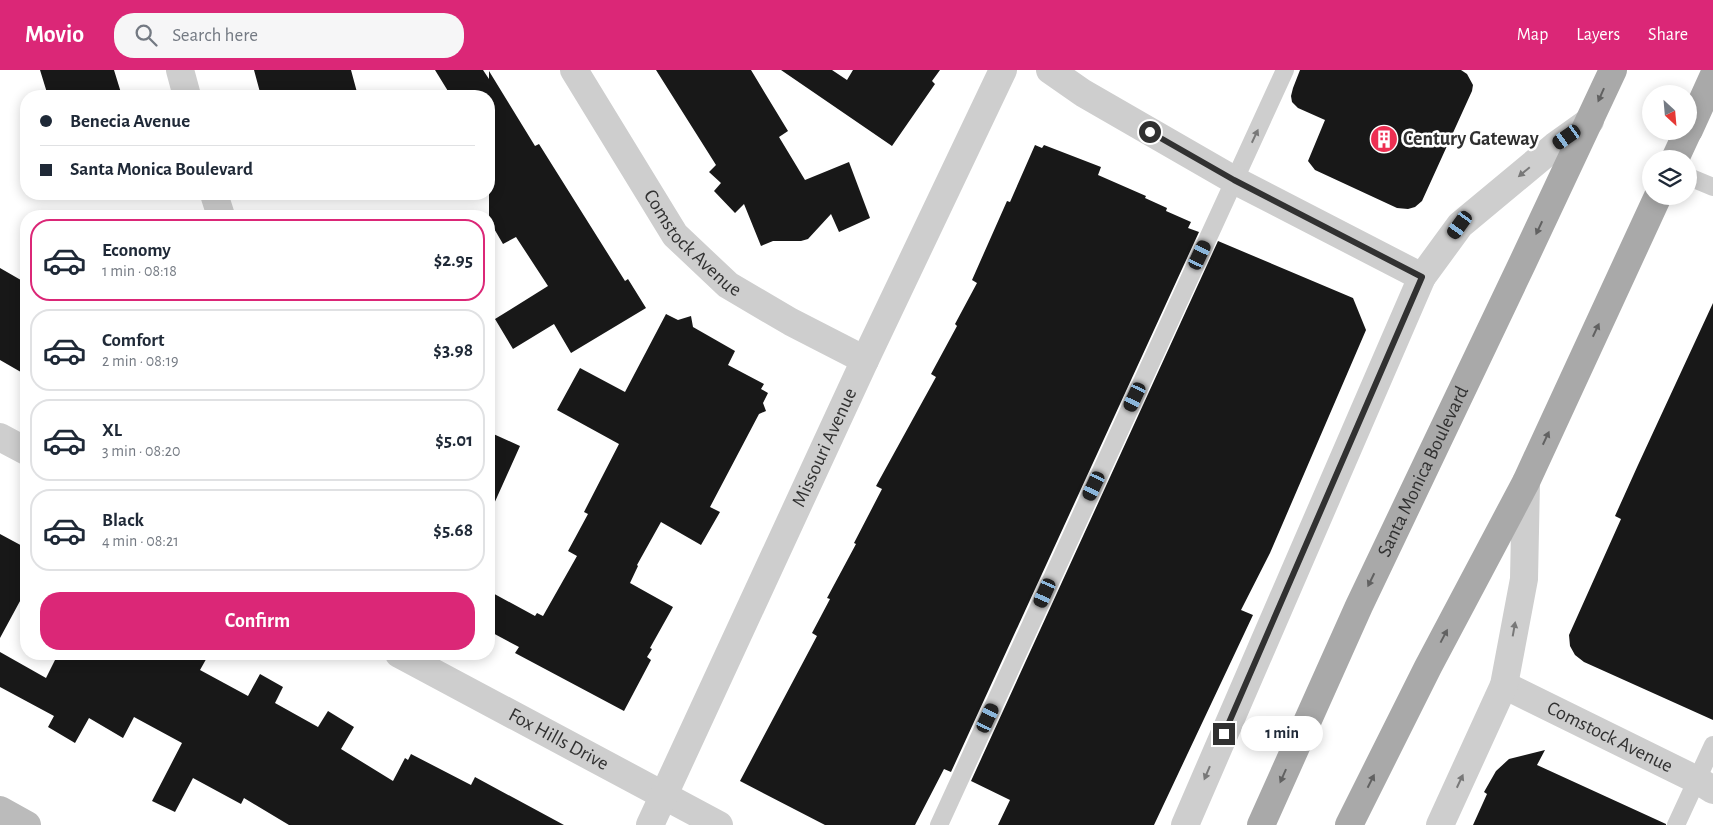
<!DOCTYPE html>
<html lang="en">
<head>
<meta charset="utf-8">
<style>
	:root { --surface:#fff; --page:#f6f6f7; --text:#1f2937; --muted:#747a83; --line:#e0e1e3; --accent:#db2777 }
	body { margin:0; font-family:"Alegreya Sans",sans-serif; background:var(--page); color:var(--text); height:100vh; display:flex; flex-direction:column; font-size:19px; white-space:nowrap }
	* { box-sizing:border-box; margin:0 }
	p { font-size:16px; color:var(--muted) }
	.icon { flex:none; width:28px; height:28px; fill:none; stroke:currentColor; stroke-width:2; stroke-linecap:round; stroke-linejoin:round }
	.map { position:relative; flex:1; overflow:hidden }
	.drawer { position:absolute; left:20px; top:140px; width:475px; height:450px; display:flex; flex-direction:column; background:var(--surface); border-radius:20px; box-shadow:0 2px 12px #0003 }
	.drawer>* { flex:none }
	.hud { position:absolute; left:20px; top:20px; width:475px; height:110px; border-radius:20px; box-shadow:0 2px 12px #0003; display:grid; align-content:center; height:110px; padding:0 20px; background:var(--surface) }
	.needle { width:32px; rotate:154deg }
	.buttons { position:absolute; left:1642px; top:15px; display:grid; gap:10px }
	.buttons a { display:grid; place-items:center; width:55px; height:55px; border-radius:50%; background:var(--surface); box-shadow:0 2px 12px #0003; font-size:25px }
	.end { position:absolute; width:22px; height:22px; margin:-11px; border:6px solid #313131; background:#fff; box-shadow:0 0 0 2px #fff }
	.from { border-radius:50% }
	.bubble { position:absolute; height:35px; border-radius:18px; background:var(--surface); box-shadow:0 2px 12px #0003; font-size:16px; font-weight:700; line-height:35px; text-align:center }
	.car { position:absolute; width:15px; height:30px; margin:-15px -8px; border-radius:6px; box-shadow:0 0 4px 1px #0007; background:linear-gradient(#222 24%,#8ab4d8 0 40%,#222 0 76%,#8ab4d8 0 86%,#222 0) }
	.hud b { display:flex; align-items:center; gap:18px; height:48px; font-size:19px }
	.hud b+b { border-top:1px solid var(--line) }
	.hud i { width:12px; height:12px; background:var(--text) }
	ul { padding:9px 0 0; list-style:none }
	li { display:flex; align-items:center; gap:15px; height:82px; margin:0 10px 8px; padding:0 10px; border:2px solid var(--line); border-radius:20px }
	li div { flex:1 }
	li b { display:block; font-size:19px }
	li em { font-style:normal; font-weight:700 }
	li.selected { border-color:var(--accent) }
	li>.icon { width:45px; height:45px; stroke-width:1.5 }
	.action { display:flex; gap:10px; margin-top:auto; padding:10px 20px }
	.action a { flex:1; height:58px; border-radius:20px; background:var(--accent); color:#fff; font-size:20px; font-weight:700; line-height:58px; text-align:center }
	header { display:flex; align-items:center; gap:30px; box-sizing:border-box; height:70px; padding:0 25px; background:var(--accent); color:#fff }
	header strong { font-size:24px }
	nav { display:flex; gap:28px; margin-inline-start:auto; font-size:18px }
	.search { width:350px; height:45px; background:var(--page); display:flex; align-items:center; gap:12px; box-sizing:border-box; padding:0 18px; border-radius:20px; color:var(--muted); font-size:19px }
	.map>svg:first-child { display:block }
</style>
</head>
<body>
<header>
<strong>Movio</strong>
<div class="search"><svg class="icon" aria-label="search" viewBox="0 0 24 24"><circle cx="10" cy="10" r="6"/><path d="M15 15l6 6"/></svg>Search here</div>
<nav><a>Map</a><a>Layers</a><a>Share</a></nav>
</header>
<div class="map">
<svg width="1713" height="755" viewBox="0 0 1713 755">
	<rect width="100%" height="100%" fill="#fff"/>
	<path fill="#181818" d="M40,0H114L122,26H48Z
		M254,0H351L358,26H261Z
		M435,0H483L489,9V1L535,76L539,74L625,211L628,209L646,238L571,283L554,254L513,279L495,249L548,216L516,167L503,174L489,150V26H451Z
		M656,0H751L788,61L779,67L805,110L849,92L870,148L839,162L831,144L808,169L801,171H773L761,176L744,134L735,143L714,121L721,113L709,102L716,95Z
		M781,0H832L847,10L853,0H940L932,11L935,14L892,76Z
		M1300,0H1461L1467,4L1473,15L1472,21L1422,131L1415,137L1408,139L1397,138L1315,100L1308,91L1325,50L1298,38L1292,32L1291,26L1293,18Z
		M1035,75L1042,78L1044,75L1101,97L1098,105L1146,126L1145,128L1167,138L1166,141L1191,152L1188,158L1199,162L951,702L944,699L915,755H825L740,711L817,566L812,563L830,529L827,528L856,474L854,473L882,419L876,416L936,307L931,304L957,256L955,254L977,213L972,210L1007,131L1010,132Z
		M1218,171L1353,228L1366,260L1270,483L1241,540L1253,545L1154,755H998L1010,730L971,711Z
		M0,198L26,213V305L0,290Z
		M1713,233V650L1584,592L1575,585L1570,576L1569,565L1621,449L1615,446L1638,395Z
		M666,244L678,250L691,246L693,257L735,281L728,295L764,314L761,319L768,323L763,333L766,341L759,344L710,437L720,442L701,475L661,452L637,495L638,496L630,513L673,537L650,578L652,579L647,587L651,590L624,641L515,583L519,577L489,561V521L535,546L537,543L543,546L577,486L568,481L588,444L584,442L619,374L557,340L580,298L625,322Z
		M489,362L520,376L489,445Z
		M0,464L26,478V520L0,568Z
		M0,582L46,608L58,584H209L200,600L248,626L260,604L283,617L275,633L318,657L328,641L354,657L341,679L393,711L405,688L408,690L411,684L471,715L475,707L564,755H289L244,728L241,734L193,708L175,742L152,731L182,673L134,647L123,668L89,648L75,673L48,657L54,646L0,617Z
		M1545,680L1537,695L1666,754V755H1473L1487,724L1484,722L1496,701L1509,689Z"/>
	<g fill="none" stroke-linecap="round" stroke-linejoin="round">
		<path stroke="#cecece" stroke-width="18" d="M1689,107L1713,117
			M939,755L1285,0
			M1676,755L1713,675"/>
		<g stroke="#cecece" stroke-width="28">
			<path d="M180,0L187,26"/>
			<path id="s1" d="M574,0L675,165L728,215L791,252L865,290"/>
			<path d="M1050,0L1083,23L1234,110L1422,207"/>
			<path d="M214,124L221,146"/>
			<path d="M0,367L26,381"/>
			<path id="s2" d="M399,584L719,755"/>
			<path id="s3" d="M1504,615L1697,710L1713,720"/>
			<path id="s4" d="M650,755L865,290L1003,0"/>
			<path d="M1185,755L1422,207L1460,155L1555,76L1590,51"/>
			<path d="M1440,755L1504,615L1524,509L1526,412"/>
		</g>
		<path stroke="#bbb" stroke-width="28" d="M0,740L27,755"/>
		<g stroke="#a9a9a9" stroke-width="28">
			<path d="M1689,60L1713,7"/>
			<path d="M1675,89L1688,61"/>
			<path id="s5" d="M1261,755L1359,536L1522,194L1613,0"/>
			<path d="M1349,755L1428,597L1526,412L1658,126"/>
		</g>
	</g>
	<defs><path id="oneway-solid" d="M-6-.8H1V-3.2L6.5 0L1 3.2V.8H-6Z" transform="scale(1.25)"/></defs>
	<g fill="#616161">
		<use href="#oneway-solid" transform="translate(1601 25) rotate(114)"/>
		<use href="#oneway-solid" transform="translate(1539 158) rotate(115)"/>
		<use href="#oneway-solid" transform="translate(1596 260) rotate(-65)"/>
		<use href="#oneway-solid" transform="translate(1546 368) rotate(-65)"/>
		<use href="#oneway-solid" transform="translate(1371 510) rotate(116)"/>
		<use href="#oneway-solid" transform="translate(1444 566) rotate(-62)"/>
		<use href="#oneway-solid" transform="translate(1283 706) rotate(114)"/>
		<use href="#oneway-solid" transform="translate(1371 711) rotate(-63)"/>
	</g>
	<g fill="#787878">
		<use href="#oneway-solid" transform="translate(1255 66) rotate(-65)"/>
		<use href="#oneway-solid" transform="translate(1524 102) rotate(140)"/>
		<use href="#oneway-solid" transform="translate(1514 559) rotate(-80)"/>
		<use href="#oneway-solid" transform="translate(1207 703) rotate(113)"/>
		<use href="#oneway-solid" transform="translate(1460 711) rotate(-65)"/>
	</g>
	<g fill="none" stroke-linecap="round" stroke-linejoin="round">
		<path stroke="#313131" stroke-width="6" d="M1150,62L1234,110L1422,207L1224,664"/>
	</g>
	<defs>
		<g id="building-disc" transform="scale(1.4375)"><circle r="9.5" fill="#ed2f52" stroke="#fff"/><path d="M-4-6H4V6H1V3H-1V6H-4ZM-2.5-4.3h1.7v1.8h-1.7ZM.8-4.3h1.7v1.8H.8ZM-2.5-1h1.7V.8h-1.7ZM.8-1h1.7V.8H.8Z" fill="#fff"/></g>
	</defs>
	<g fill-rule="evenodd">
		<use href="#building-disc" x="1384" y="69"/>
	</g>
	<g text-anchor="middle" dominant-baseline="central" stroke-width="5" stroke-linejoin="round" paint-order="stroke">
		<g font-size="20" font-weight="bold" fill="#313131" stroke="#fff" text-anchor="start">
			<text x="1403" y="69">Century Gateway</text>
		</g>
		<g font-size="20" fill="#313131" stroke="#fff">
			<text stroke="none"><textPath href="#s1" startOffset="211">Comstock Avenue</textPath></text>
			<text stroke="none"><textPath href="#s4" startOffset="416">Missouri Avenue</textPath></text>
			<text stroke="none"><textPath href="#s5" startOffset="389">Santa Monica Boulevard</textPath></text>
			<text stroke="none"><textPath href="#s3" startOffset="118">Comstock Avenue</textPath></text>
			<text stroke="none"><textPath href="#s2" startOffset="181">Fox Hills Drive</textPath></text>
		</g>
	</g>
</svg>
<div class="buttons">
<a><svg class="needle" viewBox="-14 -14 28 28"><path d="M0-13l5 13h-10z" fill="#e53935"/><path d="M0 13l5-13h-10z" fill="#747a83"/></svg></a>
<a><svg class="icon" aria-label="layers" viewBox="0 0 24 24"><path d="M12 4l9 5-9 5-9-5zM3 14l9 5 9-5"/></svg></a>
</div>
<i class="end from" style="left:1150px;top:62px"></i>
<i class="end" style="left:1224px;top:664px"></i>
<div class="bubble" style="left:1241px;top:646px;width:82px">1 min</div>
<i class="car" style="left:1567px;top:67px;rotate:235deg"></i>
<i class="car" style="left:1460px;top:155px;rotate:216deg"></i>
<i class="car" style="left:1200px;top:185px;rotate:25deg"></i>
<i class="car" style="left:1135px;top:327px;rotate:205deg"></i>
<i class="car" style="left:1094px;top:416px;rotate:205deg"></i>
<i class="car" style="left:1045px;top:523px;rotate:204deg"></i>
<i class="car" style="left:988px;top:648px;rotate:25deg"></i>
<div class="hud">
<b><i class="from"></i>Benecia Avenue</b>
<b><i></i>Santa Monica Boulevard</b>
</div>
<section class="drawer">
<ul>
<li class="selected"><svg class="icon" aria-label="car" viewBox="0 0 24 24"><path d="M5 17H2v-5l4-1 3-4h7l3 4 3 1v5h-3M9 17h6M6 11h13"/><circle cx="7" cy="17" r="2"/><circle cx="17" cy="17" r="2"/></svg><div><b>Economy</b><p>1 min · 08:18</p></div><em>$2.95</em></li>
<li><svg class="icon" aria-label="car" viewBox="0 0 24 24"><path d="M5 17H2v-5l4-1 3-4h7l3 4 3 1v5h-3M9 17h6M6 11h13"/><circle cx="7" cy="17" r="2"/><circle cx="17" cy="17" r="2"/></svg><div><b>Comfort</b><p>2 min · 08:19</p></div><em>$3.98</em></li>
<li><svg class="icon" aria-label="car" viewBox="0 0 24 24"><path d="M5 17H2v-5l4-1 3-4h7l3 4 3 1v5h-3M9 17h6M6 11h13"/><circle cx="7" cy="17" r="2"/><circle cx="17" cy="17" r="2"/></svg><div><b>XL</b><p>3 min · 08:20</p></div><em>$5.01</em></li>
<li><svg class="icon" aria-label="car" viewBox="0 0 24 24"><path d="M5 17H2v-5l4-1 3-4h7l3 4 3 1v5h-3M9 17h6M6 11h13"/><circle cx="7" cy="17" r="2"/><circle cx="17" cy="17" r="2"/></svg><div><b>Black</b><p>4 min · 08:21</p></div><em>$5.68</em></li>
</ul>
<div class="action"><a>Confirm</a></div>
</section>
</div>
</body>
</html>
